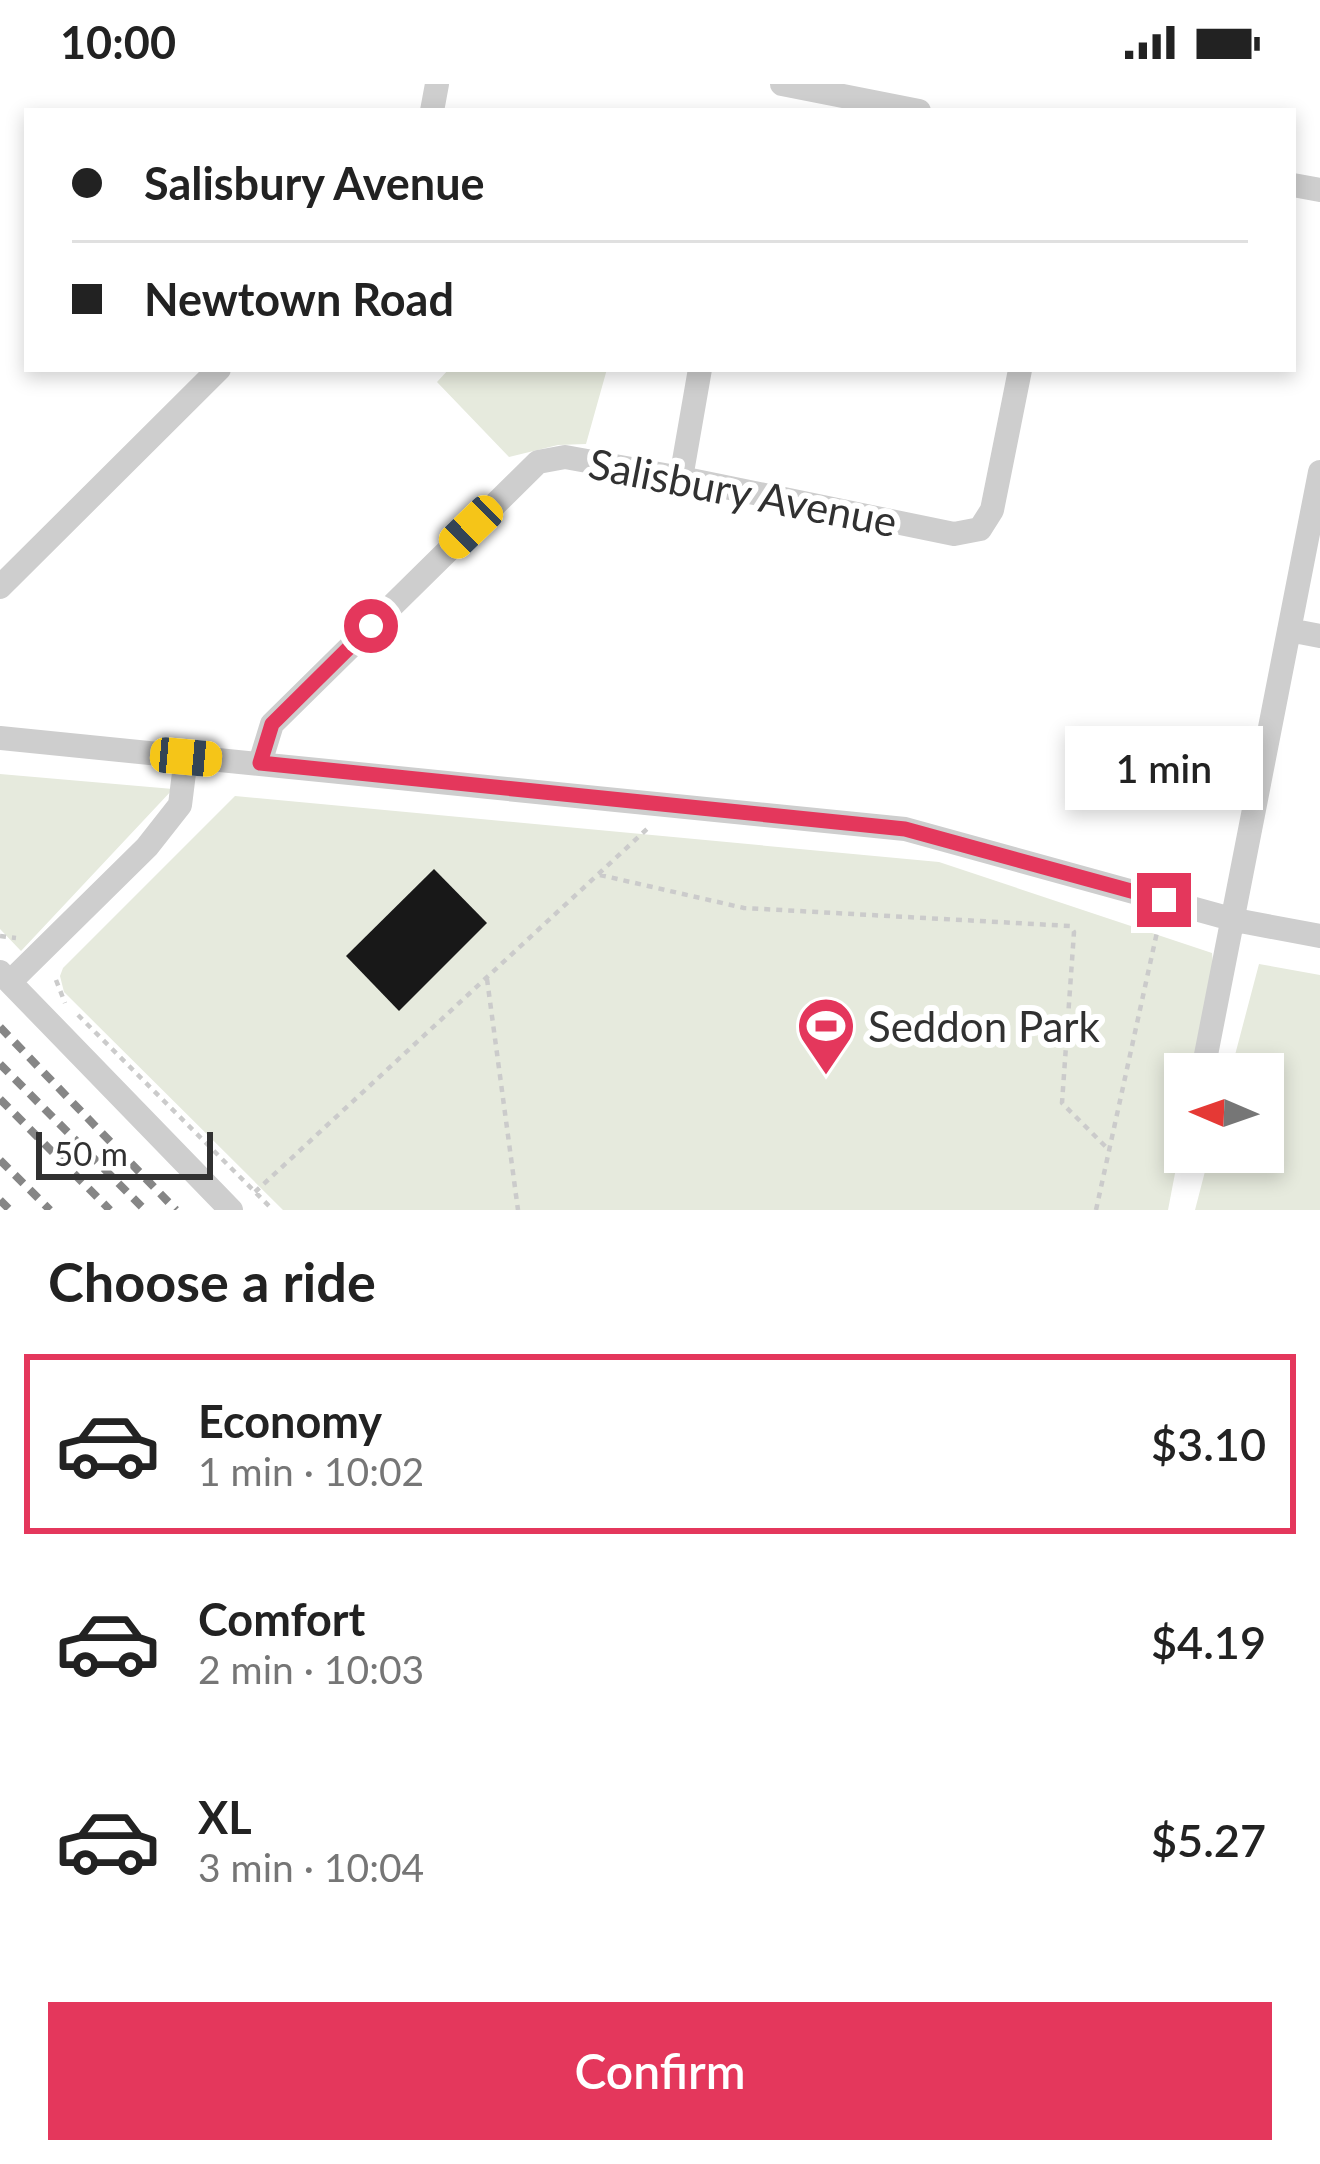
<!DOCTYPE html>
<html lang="en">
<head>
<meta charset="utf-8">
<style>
	:root { --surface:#fff; --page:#f6f6f6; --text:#222; --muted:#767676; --line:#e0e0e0; --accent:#e4375c }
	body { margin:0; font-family:Lato,sans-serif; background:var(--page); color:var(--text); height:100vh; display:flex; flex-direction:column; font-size:45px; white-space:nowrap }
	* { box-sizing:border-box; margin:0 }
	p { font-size:39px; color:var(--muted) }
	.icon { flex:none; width:66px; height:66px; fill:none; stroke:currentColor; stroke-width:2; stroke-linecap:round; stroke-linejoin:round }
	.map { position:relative; height:1126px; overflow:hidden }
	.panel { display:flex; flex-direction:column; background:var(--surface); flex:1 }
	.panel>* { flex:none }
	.top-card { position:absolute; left:24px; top:24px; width:1272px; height:264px; border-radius:0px; box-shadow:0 6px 18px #0003; display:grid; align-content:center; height:264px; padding:0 48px; background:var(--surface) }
	.needle { width:78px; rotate:272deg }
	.buttons { position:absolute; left:1164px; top:969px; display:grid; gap:24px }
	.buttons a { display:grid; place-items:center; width:120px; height:120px; border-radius:0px; background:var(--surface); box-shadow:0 6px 18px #0003; font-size:60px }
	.scale { position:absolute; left:36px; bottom:30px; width:177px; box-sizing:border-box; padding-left:12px; border:6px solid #313131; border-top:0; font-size:33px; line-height:42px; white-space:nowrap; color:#313131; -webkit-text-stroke:9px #fff; paint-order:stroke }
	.end { position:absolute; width:54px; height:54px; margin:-27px; border:15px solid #e4375c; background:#fff; box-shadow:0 0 0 6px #fff }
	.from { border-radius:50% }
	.bubble { position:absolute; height:84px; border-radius:0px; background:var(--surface); box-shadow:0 6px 18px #0003; font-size:39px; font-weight:600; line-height:84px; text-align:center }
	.car { position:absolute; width:36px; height:72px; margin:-36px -18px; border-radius:15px; box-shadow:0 0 9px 3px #0007; background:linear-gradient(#f5c518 24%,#345 0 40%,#f5c518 0 76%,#345 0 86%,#f5c518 0) }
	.top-card b { display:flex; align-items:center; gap:42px; height:114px; font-size:45px }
	.top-card b+b { border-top:3px solid var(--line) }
	.top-card i { width:30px; height:30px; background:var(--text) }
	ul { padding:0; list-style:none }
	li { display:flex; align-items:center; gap:36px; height:180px; margin:0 24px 18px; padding:0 24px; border:6px solid transparent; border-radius:0px }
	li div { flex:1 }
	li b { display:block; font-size:45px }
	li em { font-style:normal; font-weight:600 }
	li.active { border-color:var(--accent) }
	li>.icon { width:108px; height:108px; stroke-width:1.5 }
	h2 { padding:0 48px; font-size:54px; line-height:144px }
	.button { display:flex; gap:24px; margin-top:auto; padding:24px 48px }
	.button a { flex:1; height:138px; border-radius:0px; background:var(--accent); color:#fff; font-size:48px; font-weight:600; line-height:138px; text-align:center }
	.status { display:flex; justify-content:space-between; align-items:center; height:84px; padding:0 60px; background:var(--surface); direction:ltr }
	.status svg { height:33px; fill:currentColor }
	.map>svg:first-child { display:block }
</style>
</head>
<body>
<div class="status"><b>10:00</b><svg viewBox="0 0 49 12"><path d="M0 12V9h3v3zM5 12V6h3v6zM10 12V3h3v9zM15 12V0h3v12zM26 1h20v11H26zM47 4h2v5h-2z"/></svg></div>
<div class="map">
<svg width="1320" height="1126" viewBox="0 0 1320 1126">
	<rect width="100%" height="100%" fill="#fff"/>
	<path fill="#e6eadd" d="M449,285H607L586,360L558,361L509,373L437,298Z
		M0,690L173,705L21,867L0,845Z
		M235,712L939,778L1212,869L1214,890L1194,990H1185V1037L1168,1126H283L64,908L60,892L63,884Z
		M1259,880L1320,891V1126H1195L1210,1068H1263V990H1230Z"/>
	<path fill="#181818" d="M434,785L487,839L399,927L346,872Z"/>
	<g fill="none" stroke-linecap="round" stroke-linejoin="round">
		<path stroke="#cbcbcb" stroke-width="4.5" stroke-dasharray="6 6" stroke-linecap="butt" d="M600,791L744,824L1070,842L1074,848L1062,1019L1108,1065
			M0,852L16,854
			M487,895L518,1126
			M56,896L65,919
			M78,931L273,1126
			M255,1108L647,745
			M1096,1126L1159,839"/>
		<path stroke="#cecece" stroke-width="24" d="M782,0L919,27
			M432,27L437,0
			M1293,101L1320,106
			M681,394L700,285
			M0,503L219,285
			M1289,546L1320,552
			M0,654L905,745L1235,836L1320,852
			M260,679L272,640L538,378L565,373L681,394L954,450L980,445L992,426L1020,286
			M0,888L231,1126
			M10,898L147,763L180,721L186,673
			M1204,981L1320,388"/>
		<path stroke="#868686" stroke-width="8" stroke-dasharray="12 9" stroke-linecap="butt" d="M0,943L176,1126
			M0,980L145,1126
			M0,1015L110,1126
			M0,1076L50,1126
			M0,1116L10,1126"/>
	</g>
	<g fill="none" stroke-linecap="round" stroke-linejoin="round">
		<path stroke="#e4375c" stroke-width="15" d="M371,542L272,640L260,679L905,745L1164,816"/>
	</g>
	<defs>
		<g id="stadium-pin" transform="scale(3)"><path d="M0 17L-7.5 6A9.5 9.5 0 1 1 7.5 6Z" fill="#e4375c" stroke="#fff"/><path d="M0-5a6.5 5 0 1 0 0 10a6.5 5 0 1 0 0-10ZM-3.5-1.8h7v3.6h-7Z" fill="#fff"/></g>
	</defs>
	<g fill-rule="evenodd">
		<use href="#stadium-pin" x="826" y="942"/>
	</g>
	<g text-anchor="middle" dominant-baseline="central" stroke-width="12" stroke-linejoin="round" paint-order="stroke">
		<g font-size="42" fill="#313131" stroke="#fff">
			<text transform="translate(743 408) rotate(11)">Salisbury Avenue</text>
		</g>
		<g font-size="42" fill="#313131" stroke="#fff" text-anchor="start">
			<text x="868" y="942">Seddon Park</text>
		</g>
	</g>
</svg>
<div class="buttons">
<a><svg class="needle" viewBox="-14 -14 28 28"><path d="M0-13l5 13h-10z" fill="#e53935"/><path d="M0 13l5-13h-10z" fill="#767676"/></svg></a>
</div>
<div class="scale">50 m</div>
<i class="end from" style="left:371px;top:542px"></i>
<i class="end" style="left:1164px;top:816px"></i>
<div class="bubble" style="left:1065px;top:642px;width:198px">1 min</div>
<i class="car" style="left:471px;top:443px;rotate:226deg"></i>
<i class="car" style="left:186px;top:673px;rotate:95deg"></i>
<div class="top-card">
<b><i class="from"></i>Salisbury Avenue</b>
<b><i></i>Newtown Road</b>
</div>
</div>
<section class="panel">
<h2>Choose a ride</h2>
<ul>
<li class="active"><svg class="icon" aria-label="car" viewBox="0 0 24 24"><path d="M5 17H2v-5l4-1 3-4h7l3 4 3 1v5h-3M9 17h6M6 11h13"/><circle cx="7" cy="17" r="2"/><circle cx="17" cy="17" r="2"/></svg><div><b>Economy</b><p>1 min · 10:02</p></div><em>$3.10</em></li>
<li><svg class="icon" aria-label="car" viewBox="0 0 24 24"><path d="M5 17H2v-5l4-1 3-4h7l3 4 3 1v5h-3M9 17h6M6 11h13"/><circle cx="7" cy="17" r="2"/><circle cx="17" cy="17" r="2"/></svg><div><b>Comfort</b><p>2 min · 10:03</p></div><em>$4.19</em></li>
<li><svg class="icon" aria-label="car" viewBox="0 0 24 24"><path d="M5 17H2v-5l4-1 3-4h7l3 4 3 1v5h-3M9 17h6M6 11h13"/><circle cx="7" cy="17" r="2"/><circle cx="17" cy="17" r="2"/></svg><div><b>XL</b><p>3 min · 10:04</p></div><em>$5.27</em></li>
</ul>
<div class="button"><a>Confirm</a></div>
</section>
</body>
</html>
